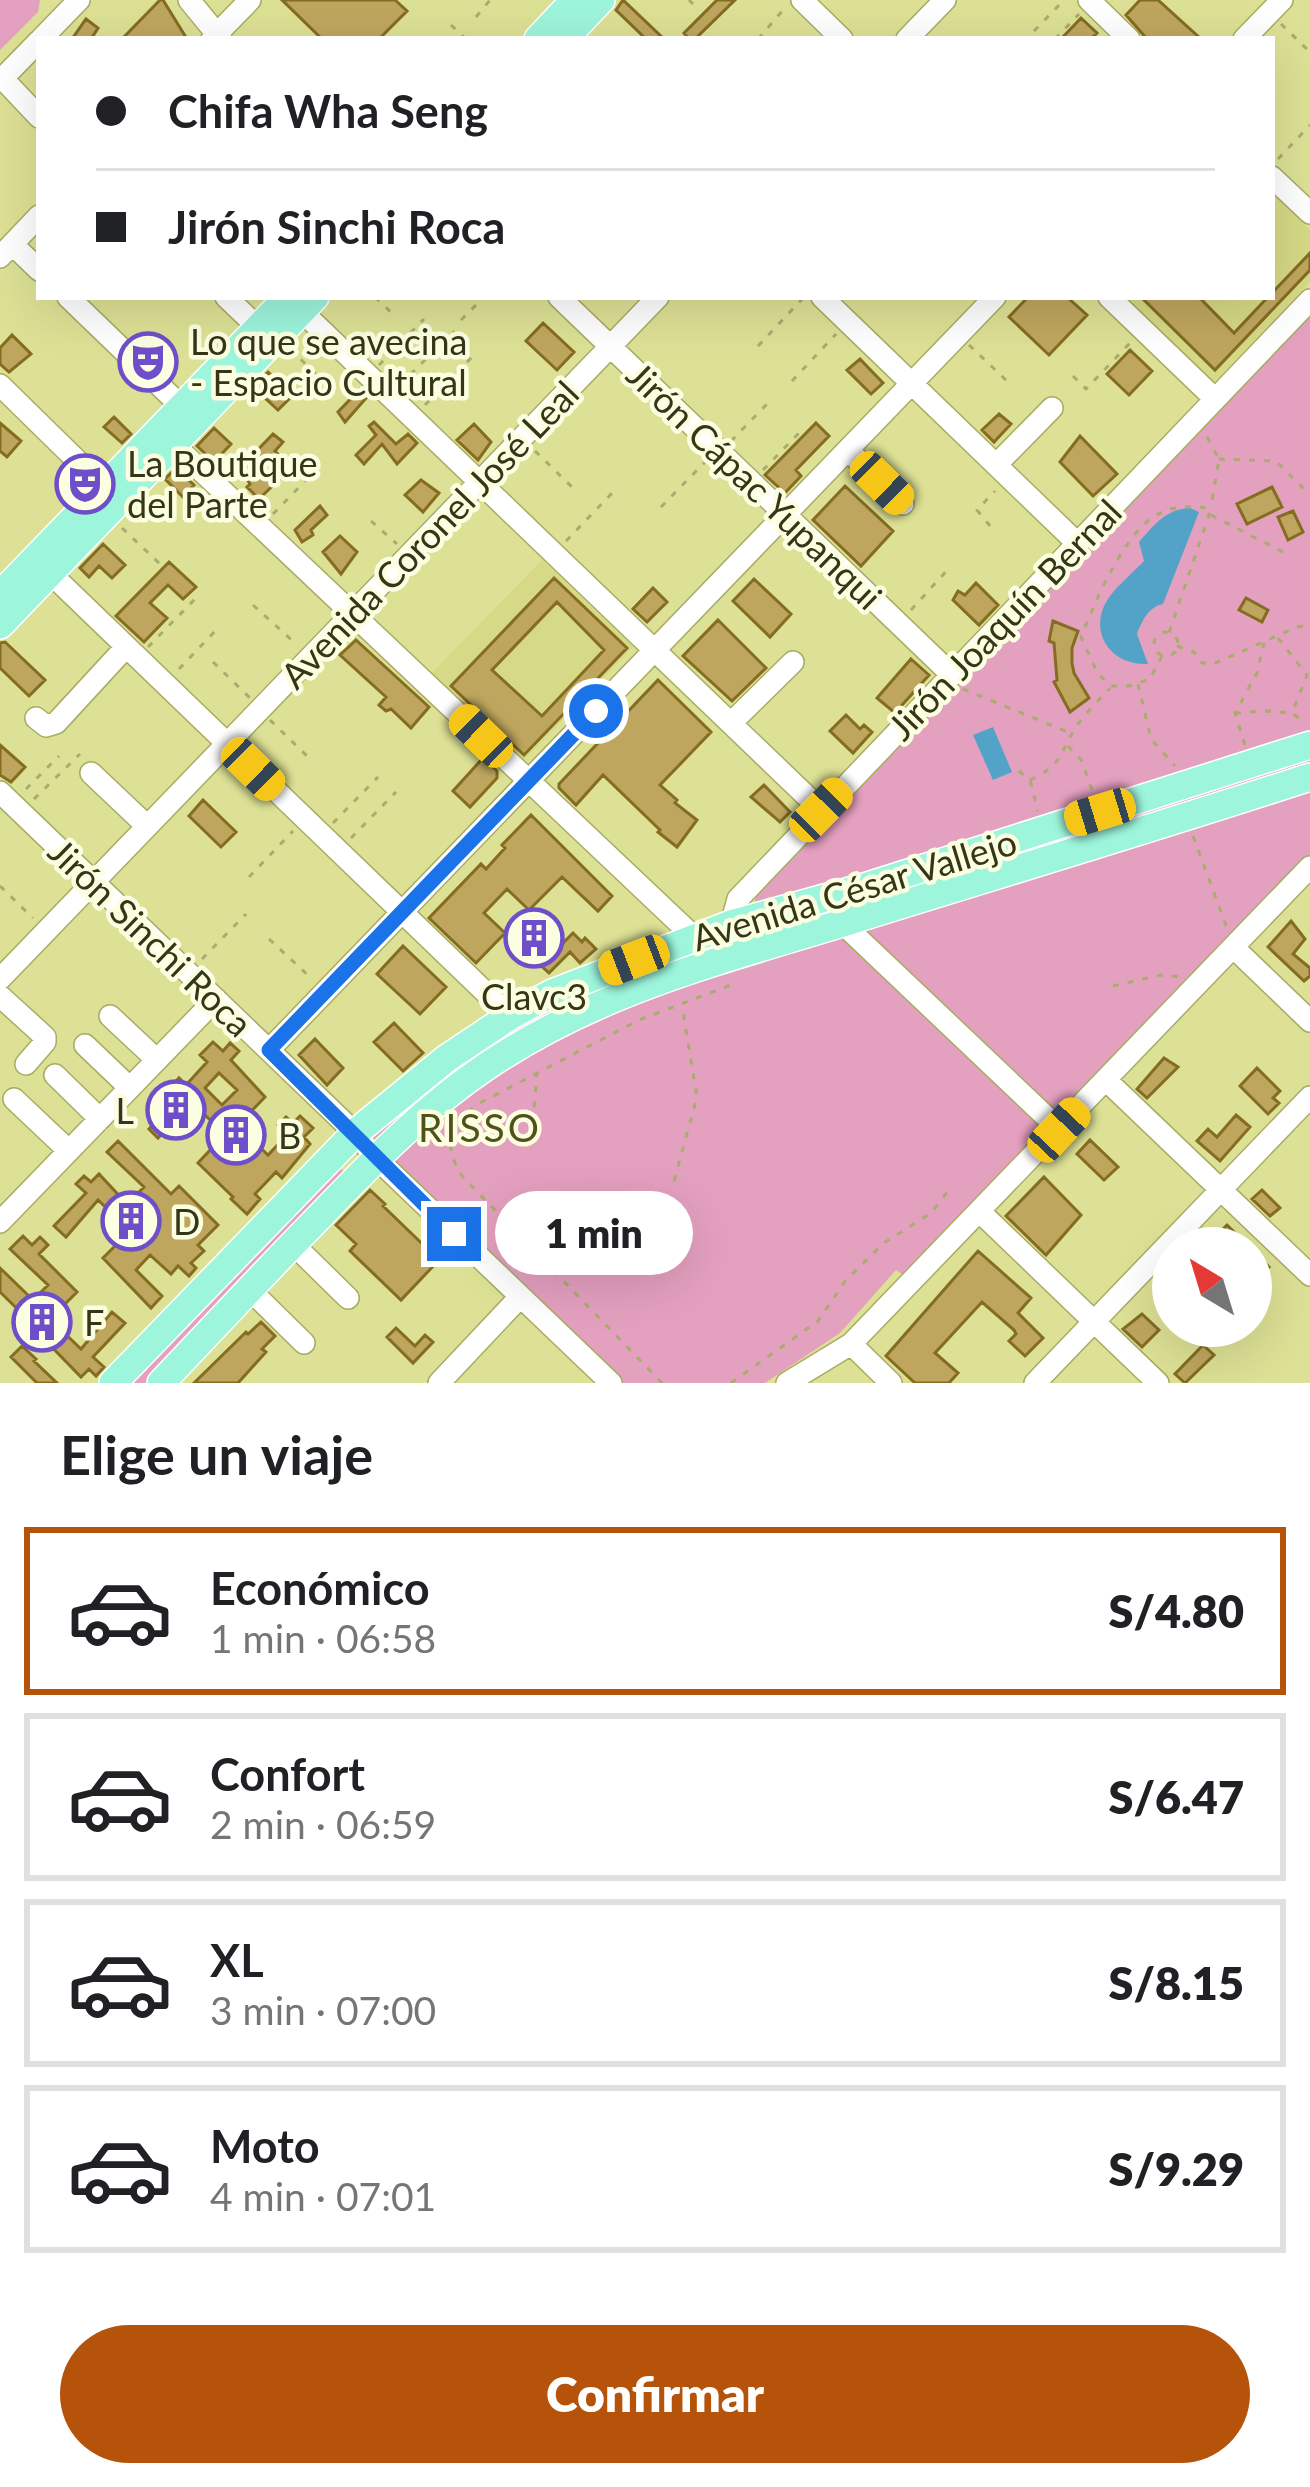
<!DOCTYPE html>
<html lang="es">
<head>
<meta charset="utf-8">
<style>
	:root { --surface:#fff; --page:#f2f2f2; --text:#202124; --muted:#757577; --line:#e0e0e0; --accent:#b45309 }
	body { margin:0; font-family:Lato,sans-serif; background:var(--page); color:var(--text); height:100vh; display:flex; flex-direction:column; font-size:45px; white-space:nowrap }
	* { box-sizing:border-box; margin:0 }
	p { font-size:39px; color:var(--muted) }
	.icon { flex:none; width:66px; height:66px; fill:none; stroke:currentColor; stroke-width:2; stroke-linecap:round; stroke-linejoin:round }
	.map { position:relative; height:1383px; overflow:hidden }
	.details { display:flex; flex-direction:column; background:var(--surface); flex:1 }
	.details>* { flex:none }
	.guide { position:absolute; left:36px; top:36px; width:1239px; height:264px; border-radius:0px; box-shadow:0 12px 48px #0002; display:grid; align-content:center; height:264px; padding:0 60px; background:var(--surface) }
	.needle { width:78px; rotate:322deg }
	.tools { position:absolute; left:1152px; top:1227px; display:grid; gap:24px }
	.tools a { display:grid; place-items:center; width:120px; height:120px; border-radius:50%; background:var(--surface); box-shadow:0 12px 48px #0002; font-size:60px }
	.end { position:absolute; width:54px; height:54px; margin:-27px; border:15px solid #1a73e8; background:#fff; box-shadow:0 0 0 6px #fff }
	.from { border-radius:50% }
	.bubble { position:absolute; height:84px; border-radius:42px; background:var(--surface); box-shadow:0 12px 48px #0002; font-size:39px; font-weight:800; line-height:84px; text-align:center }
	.car { position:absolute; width:36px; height:72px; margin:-36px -18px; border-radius:15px; box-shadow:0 0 9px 3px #0007; background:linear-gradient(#f5c518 24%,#345 0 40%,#f5c518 0 76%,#345 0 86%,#f5c518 0) }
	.guide b { display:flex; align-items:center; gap:42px; height:114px; font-size:45px }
	.guide b+b { border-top:3px solid var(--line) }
	.guide i { width:30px; height:30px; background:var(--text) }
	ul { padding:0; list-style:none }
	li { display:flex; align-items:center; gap:36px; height:168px; margin:0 24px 18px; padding:0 36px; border:6px solid var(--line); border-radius:0px }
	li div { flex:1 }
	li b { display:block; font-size:45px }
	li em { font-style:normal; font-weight:800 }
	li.on { border-color:var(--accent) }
	li>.icon { width:108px; height:108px; stroke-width:1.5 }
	h2 { padding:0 60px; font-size:54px; line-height:144px }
	.primary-button { display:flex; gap:24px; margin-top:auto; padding:24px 60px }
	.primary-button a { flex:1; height:138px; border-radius:72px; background:var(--accent); color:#fff; font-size:48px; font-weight:800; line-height:138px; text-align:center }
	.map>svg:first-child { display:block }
</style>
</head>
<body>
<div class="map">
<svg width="1310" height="1383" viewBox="0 0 1310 1383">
	<rect width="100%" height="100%" fill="#dde195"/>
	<path fill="#d6d985" d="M1272,194L1310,230V282L1213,384L1121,297H1272Z
		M542,560L633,647L522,762L431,674Z"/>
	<path fill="#e4a0bf" d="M0,0H40L38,12L0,50Z
		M1310,312V864L903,1275L896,1270L840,1333L765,1383H621L393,1158L467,1089L635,1000L767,955L753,910L756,896Z
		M725,937L731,946L689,961L378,1140L372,1135L509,1025L593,982Z
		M337,1165L347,1175L146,1383H125Z"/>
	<path fill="#53a3c8" d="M1190,508L1199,512L1163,604C1148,607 1142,621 1137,634L1148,664C1116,666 1090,639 1104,606C1112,589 1131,575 1144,561L1139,542C1154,525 1166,509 1190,508Z
		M993,727L1012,772L993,780L973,735Z"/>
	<path fill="#bfa65f" stroke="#846c20" stroke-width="3" fill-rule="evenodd" d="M160,0H163L187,39H122Z
		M282,0H395L407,11L379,39H322Z
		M623,0L664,39H646L616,10Z
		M717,0H735L695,39H689L684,33Z
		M1140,0H1158L1201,39H1147L1126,15Z
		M1081,18L1097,33L1091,39H1061Z
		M86,19L98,28L91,39H72Z
		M1310,253V270L1215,370L1141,297H1199L1234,333L1268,297H1272V293Z
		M1028,297H1067L1087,315L1049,355L1009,317Z
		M543,323L574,352L557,370L526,341Z
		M12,335L31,354L9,372L0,364V348Z
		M1130,350L1152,371L1129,395L1107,374Z
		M860,359L883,383L871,394L847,370Z
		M268,372L292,396L278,410L253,387Z
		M360,389L368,396L345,422L338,412Z
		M999,414L1011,424L994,442L982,430Z
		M114,417L131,434L122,443L104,427Z
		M374,422L396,444L408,434L417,443L397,464L382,444L364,464L356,455L376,435L369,426Z
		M0,423L21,441L7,457L0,451Z
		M816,423L829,436L796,470L801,476L785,493L765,475Z
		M474,424L491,442L478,460L457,440Z
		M214,428L231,444L214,462L197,446Z
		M273,434L283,442L275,451L291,468L259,499L247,487L250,484L240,468Z
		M1080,436L1117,474L1093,496L1060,462Z
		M176,468L194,485L183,497L165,479Z
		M421,480L439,493L423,512L405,495Z
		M845,486L893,531L861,566L813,520Z
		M1272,487L1282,507L1247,524L1237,504Z
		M320,506L327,515L311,530L313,535L302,542L295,530Z
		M1293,511L1303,532L1288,540L1278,517Z
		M340,536L357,552L341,574L323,552Z
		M103,544L125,565L112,578L99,566L89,577L80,568Z
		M169,562L196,587L183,599L168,585L150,603L167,618L144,642L116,616Z
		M554,578L627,648L524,755L451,686ZM557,602L604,650L542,716L492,670Z
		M754,579L791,614L770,637L733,601Z
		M976,583L998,605L979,625L953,600L958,591L965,595Z
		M653,588L667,602L647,622L633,609Z
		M1246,598L1268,610L1262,622L1239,610Z
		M718,620L766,668L732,701L683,656Z
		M1053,621L1078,631L1072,648V663L1074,673L1089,698L1070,712L1054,682L1057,680L1054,643L1049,641Z
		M356,640L429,707L411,728L391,709L386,711L379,705L386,697L340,655Z
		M5,642L45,680L29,696L0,668V643Z
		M911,659L929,675L895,713L877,698Z
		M658,680L711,732L660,785L677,800L675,803L697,820L677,847L658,832L660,830L603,775L576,805L559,788V784Z
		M846,715L860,729L864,725L872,732L853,753L830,731Z
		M0,745L25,767L11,782L0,775Z
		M483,758L497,771V778L470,807L453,791Z
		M764,785L790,812L780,822L751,797Z
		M203,800L236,832L221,847L189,816Z
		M531,815L612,896L598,911L562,877L529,910L507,889L484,913L505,933L476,963L429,918L481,864L486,869L505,848L502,845Z
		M529,910L562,944L573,933L582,942L585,938L596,949L580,963L570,952L549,973L505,933Z
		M1291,921L1305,939L1293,954L1310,968V976L1304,981L1268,947Z
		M403,946L446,987L420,1014L377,974Z
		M394,1023L423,1053L403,1071L374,1042Z
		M315,1039L343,1068L327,1085L299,1055Z
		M213,1042L223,1051L230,1043L239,1051L231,1060L265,1097L240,1123L242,1125L240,1128L268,1155L288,1134L278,1125L286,1117L293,1123L300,1116L313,1128L304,1137L310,1144L282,1178L276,1172L255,1194L260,1199L247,1214L231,1199L233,1197L198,1163L225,1134L191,1102L158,1138L149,1129L180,1096L171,1087L179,1078L186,1085L207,1062L200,1055ZM219,1073L237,1090L222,1105L205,1088Z
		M1164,1058L1178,1067L1147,1098L1137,1089Z
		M1257,1068L1280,1091L1273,1098L1279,1103L1268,1114L1240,1086Z
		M1236,1115L1250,1127L1220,1161L1197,1141L1208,1129L1217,1137Z
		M1090,1140L1118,1167L1104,1180L1077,1154Z
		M118,1141L171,1194L179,1186L218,1225L198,1245L204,1251L191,1263L196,1268L189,1276L178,1266L171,1274L150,1255L136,1270L162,1296L151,1308L103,1258L130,1231L98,1200L66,1237L54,1226L86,1193L76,1184L84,1176L91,1182L99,1174L127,1204L144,1187L107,1152Z
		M1044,1177L1081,1215L1046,1255L1006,1216Z
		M370,1190L385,1204L383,1206L439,1260L401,1300L350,1251L356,1244L336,1225Z
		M1262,1190L1280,1208L1270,1216L1252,1199Z
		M1227,1225L1250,1248H1204Z
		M23,1236L32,1245L40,1237L48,1245L39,1254L77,1292L50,1319L81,1349L112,1312L125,1323L93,1357L104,1367L96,1376L89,1369L81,1377L43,1338L45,1336L0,1292V1268L33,1300L48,1285L10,1249Z
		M1251,1249L1269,1267L1251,1286Z
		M978,1251L1031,1298L1018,1313L1043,1338L1025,1356L1009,1341L1016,1334L1014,1330L982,1302L935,1353L958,1373L949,1383H915L886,1356Z
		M1142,1314L1159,1330L1142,1347L1123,1329Z
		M261,1322L275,1336L262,1349L266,1352L238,1383H194L246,1332L248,1334Z
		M396,1328L415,1346L425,1335L433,1342L413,1363L387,1337Z
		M1203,1345L1214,1355L1185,1383L1175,1374Z
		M22,1346L36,1359L34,1361L57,1383H37L11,1357Z"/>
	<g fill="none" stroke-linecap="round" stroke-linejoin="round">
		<g stroke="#a9ac63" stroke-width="24">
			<path id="minor" d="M189,0L221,39
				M802,0L842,39
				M1089,0L1129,39
				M41,39L79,0
				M212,39L250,0
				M907,39L945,0
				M1244,39L1282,0
				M3,79L39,117
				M0,81L39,41
				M1272,177L1310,213
				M12,244L39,270
				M0,257L39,216
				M68,297L182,407
				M226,297L269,338
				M559,297L951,674
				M822,297L1077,543
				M1109,297L1215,399
				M292,302L821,810
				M0,385L104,487
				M173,444L695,938
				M848,450L903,504
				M996,465L1052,408
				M50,573L510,1016
				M36,718L46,726L56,723L126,647
				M731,723L793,662
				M91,773L147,826
				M0,792L355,1133L376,1158L611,1383
				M842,923L1059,1129
				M1233,947L1310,1021
				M740,952L731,924L738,899L1310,300
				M0,979L658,297
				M0,996L45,1037V1042L26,1064
				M110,1016L157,1060
				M85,1045L130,1088
				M269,1050L995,297
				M55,1075L100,1119
				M1106,1080L1310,1275
				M14,1099L69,1151
				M979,1211L1158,1383
				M0,1222L216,999
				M293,1244L348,1298
				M249,1289L304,1343
				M851,1344L891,1383
				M439,1383L520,1297
				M787,1383L851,1344L1310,867
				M1035,1383L1310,1097"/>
		</g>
		<g stroke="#fff" stroke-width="30">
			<path id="major" d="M538,39L572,3
				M564,39L601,0
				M0,595L288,297
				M0,625L315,297
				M113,1383L355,1133L447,1058L510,1016L552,993L731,924L864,887L1310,745
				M161,1383C215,1326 269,1268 324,1212C375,1159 426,1107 487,1066C602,989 720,961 849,921C1003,873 1157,827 1310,777"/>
		</g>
		<path stroke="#a9ac6e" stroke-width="3" stroke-dasharray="6 9" stroke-linecap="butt" d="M689,0L693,4
			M476,17L490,0
			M1281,24L1310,52
			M451,25L466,39
			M1034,31L1064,0
			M758,39L784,9
			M1055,39L1079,14
			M1278,159L1310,125
			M375,297L395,316
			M461,320L484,297
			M969,345L1007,381
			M758,346L804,297
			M290,349L323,381
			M379,365L424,319
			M1073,376L1086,389L1130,343
			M792,381L836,334
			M400,385L454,331
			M425,405L474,355
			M1207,437L1219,459L1211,507
			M731,441L772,399
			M535,451L576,491
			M1219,459L1276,461L1310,495
			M763,470L799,433
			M661,507L706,461
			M273,514L309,477
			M1211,515L1283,552
			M371,521L397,544
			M990,526L977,510L995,491
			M122,528L160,564
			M566,541L615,490
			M253,605L296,644
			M911,610L950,567
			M1154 644a12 12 0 1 1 24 0a12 12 0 1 1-24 0Z
			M1278,638L1307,675L1292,713L1305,723
			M1177,646L1194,652L1200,662L1211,665L1297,627L1310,625
			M148,647L197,597
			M1162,656L1150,679L1129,686H1111L1098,674L1081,637C1092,609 1103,584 1118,559C1142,519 1163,500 1211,509L1169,633
			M213,662L250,698
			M179,669L219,627
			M1138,684L1151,739L1175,766
			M963,689L1073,734
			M1235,713L1269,711L1290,713
			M270,720L308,757
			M1245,745L1235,713L1257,673L1264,643
			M1068,746L1082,761L1093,793
			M1019,771L1030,780L1038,811
			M1030,780C1064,764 1058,755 1076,727C1085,713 1099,700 1110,688
			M26,789L59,756
			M34,799L80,754
			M333,823L378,777
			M1193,836L1227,928
			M351,838L396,792
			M249,877L293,831
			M0,886L33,918
			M269,939L312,979
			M202,959L246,914
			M1113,986L1161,975L1181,977
			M533,1122L537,1073
			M674,1181L697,1097L682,1006
			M662,1383L463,1177C442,1146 448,1124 480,1103L639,1020L736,983
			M731,1383L818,1321L846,1280L884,1243L931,1213L952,1186"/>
		<use href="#minor" stroke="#fff" stroke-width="21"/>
		<use href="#major" stroke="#9df5dc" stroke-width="27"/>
	</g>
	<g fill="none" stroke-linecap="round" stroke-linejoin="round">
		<path stroke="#1a73e8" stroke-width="15" d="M454,1234L269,1050L596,711"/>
	</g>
	<defs>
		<g id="theatre-ring" transform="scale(3)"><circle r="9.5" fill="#fcfee1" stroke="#6e4fc9" stroke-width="1.5"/><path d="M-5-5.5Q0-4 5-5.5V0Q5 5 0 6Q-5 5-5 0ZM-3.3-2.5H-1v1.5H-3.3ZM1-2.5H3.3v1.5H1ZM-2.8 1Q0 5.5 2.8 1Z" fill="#6e4fc9"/></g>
		<g id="building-ring" transform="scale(3)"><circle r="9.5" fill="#fcfee1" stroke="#6e4fc9" stroke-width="1.5"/><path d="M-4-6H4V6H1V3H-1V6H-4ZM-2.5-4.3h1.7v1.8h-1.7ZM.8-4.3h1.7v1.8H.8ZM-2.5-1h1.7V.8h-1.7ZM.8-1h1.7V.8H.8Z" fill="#6e4fc9"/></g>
	</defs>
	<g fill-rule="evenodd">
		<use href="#theatre-ring" x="148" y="362"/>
		<use href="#theatre-ring" x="85" y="484"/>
		<use href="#building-ring" x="534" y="938"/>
		<use href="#building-ring" x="176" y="1110"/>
		<use href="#building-ring" x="236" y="1135"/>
		<use href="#building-ring" x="131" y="1221"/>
		<use href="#building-ring" x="42" y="1322"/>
	</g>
	<g text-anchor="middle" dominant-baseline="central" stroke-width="9" stroke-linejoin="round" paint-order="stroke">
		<g font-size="36" fill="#343617" stroke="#fcfee1" text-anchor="start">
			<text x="190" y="341">Lo que se avecina<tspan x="190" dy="41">- Espacio Cultural</tspan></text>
			<text x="127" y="463">La Boutique<tspan x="127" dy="41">del Parte</tspan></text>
			<text x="534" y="996" text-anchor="middle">Clavc3</text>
			<text x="134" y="1110" text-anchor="end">L</text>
			<text x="278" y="1135">B</text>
			<text x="173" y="1221">D</text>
			<text x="84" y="1322">F</text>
		</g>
		<g font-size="36" fill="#343617" stroke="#fcfee1">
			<text transform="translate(755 485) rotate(44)">Jirón Cápac Yupanqui</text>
			<text transform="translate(429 534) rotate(-46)">Avenida Coronel José Leal</text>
			<text transform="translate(1004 619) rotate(-46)">Jirón Joaquín Bernal</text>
			<text transform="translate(854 889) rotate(-17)">Avenida César Vallejo</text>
			<text transform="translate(151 937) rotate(44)">Jirón Sinchi Roca</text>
		</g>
		<g font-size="39" letter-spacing="3" fill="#505219" stroke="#fcfee1">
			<text x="480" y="1127">RISSO</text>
		</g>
	</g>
</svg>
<div class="tools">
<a><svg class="needle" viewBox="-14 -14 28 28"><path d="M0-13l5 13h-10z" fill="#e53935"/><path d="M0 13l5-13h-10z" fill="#757577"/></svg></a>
</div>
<i class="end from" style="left:596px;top:711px"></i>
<i class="end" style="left:454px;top:1234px"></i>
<div class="bubble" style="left:495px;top:1191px;width:198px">1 min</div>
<i class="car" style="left:882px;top:483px;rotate:134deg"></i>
<i class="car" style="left:481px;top:736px;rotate:314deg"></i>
<i class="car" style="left:253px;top:769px;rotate:134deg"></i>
<i class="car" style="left:821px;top:810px;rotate:44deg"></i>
<i class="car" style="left:1100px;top:812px;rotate:253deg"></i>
<i class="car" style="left:634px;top:960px;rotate:249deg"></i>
<i class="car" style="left:1059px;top:1130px;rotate:43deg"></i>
<div class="guide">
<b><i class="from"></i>Chifa Wha Seng</b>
<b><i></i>Jirón Sinchi Roca</b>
</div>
</div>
<section class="details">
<h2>Elige un viaje</h2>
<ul>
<li class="on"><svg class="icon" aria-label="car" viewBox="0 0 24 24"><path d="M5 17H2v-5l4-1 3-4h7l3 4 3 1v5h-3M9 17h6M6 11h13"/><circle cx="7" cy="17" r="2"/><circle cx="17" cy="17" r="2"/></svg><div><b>Económico</b><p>1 min · 06:58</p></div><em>S/4.80</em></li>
<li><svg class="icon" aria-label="car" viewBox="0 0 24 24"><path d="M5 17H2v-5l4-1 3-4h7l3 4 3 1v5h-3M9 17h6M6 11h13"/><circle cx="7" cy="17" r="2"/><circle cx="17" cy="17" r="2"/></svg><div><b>Confort</b><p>2 min · 06:59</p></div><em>S/6.47</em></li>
<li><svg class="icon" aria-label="car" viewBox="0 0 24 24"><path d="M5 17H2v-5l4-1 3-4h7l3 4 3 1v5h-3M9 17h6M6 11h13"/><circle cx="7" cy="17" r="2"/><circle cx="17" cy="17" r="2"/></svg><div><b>XL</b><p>3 min · 07:00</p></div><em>S/8.15</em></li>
<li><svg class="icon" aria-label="car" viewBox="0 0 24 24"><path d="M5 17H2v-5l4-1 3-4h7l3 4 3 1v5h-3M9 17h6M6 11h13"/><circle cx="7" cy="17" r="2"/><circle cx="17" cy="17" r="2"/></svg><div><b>Moto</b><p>4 min · 07:01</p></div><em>S/9.29</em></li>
</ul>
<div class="primary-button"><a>Confirmar</a></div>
</section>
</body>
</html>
